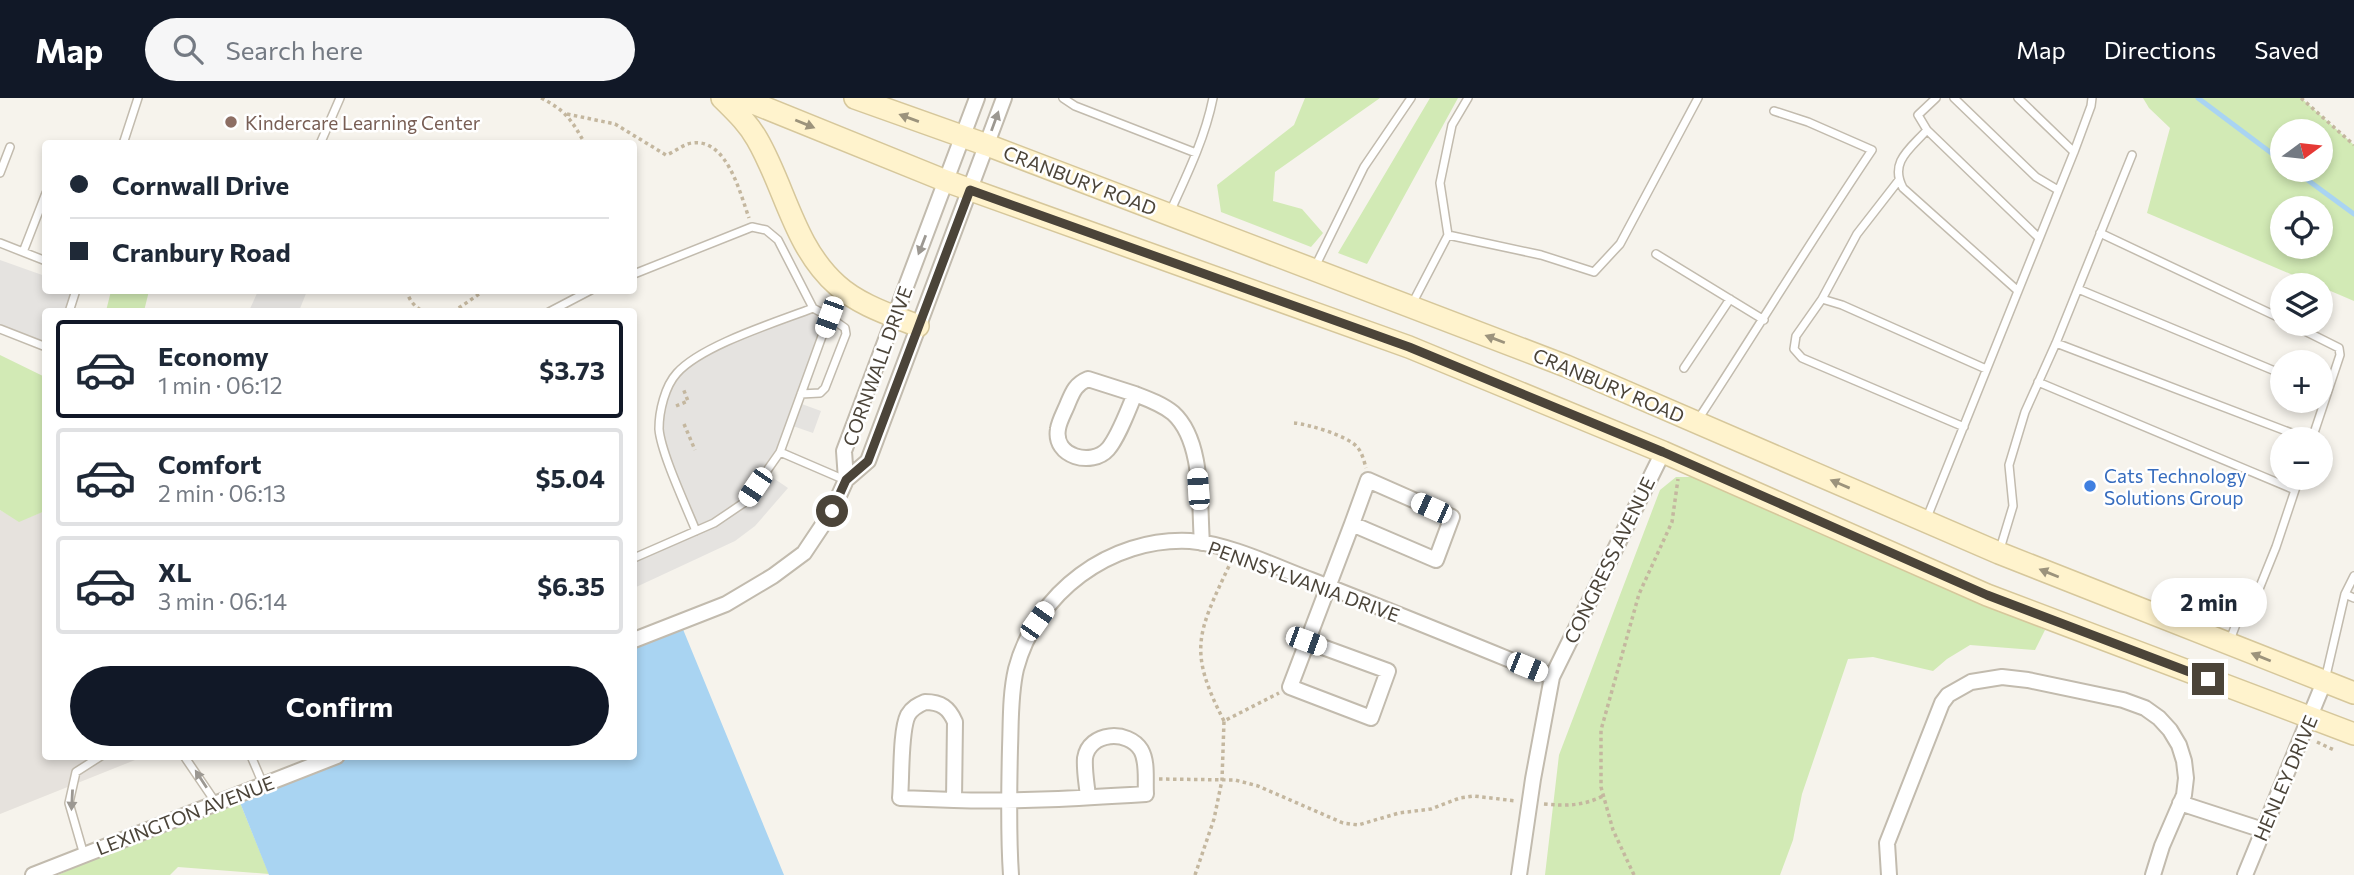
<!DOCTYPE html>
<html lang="en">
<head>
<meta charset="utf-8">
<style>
	:root { --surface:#fff; --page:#f6f6f7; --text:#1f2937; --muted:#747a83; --line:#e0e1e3; --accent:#111827 }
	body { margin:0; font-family:Commissioner,sans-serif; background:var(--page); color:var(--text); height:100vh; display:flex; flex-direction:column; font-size:26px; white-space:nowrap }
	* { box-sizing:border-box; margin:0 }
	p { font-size:23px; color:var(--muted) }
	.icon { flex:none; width:38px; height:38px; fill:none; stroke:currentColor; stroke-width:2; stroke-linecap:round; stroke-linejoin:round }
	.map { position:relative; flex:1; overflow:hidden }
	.sheet { position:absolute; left:42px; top:210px; width:595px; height:452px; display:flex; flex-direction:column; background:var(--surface); border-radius:7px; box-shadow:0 4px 10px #0003 }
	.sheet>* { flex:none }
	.guide { position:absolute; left:42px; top:42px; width:595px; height:154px; border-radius:7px; box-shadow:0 4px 10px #0003; display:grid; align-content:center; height:154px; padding:0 28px; background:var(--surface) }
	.needle { width:46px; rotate:75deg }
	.controls { position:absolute; left:2270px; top:21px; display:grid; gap:14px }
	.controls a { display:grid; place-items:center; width:63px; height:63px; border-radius:50%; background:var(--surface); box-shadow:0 4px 10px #0003; font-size:35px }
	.end { position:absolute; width:32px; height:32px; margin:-16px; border:9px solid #4b4439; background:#fff; box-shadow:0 0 0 4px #fff }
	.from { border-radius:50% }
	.bubble { position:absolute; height:49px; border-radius:24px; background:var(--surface); box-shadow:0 4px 10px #0003; font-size:23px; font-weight:700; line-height:49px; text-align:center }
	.car { position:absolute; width:21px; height:42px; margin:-21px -10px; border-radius:9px; box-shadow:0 0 5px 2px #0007; background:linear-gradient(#fff 24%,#345 0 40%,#fff 0 76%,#345 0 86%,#fff 0) }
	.guide b { display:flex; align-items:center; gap:24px; height:66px; font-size:26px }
	.guide b+b { border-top:2px solid var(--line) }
	.guide i { width:18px; height:18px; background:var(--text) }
	ul { padding:12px 0 0; list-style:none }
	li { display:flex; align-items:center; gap:21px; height:98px; margin:0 14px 10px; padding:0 14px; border:4px solid var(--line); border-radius:7px }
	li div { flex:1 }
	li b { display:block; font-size:26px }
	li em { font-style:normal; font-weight:700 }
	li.selected { border-color:var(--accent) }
	li>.icon { width:63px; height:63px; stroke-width:1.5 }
	.cta { display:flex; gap:14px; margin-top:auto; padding:14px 28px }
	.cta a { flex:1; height:80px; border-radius:42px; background:var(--accent); color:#fff; font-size:28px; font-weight:700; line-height:80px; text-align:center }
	header { display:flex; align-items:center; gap:42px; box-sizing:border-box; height:98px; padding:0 35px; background:var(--accent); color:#fff }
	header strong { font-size:33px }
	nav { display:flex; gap:38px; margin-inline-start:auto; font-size:24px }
	.search { width:490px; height:63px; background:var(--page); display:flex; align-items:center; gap:18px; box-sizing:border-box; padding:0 24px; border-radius:38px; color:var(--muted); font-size:26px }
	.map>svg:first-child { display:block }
</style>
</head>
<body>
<header>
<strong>Map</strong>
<div class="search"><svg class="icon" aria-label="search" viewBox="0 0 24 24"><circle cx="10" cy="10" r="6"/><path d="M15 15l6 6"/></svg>Search here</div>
<nav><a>Map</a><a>Directions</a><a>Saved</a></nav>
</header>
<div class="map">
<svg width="2354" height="777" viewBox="0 0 2354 777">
	<rect width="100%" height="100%" fill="#f6f3ec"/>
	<path fill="#e6e2dd" d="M0,412L19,423L45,413L46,658H145L0,716Z"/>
	<path fill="#d2eab5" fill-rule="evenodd" d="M1305,0H1380L1275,74L1273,103L1302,111L1323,135L1311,149L1221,114L1217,87L1294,27Z
		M1430,0H1458L1367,166L1338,155Z
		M2143,0H2301L2354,47V203L2147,115L2170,30L2149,10ZM2282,33H2320V72H2282ZM2282,110H2320V149H2282Z
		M111,193H149L144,213H106Z
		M0,257L45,279V413L19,424L0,412Z
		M1676,379H1698L2045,532L2035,552L1970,547L1947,561L1933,573L1873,559L1848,561L1802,696L1793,742L1780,777H1545L1559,657L1660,392Z
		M237,697L269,776L178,769L170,777H58Z"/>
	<path fill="#e5e3e0" d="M0,162L45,178L46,192L76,193L69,213L46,214L45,249L0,231Z
		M258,193V192L307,193L299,213H249Z
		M813,210L829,219L799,305L821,313L813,335L790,327L766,375L788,390L755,428L735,443L634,490V460L696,433L662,345L660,322L676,276L707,253Z"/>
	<path fill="#a9d4f2" d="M680,524L784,777H269L237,697L337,658H634V542Z"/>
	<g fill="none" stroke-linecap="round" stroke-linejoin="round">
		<path stroke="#a9d4f2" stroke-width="5" d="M2198,0L2282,63
			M2294,72L2354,116"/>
		<g stroke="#c2bbae" stroke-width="10">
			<path id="lane" d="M1063,0L1075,8L1196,55
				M1936,0L1918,17L1927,32L2039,140
				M1954,0L2036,79L2058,92
				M2018,0L2074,54
				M1927,32C1910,51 1889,64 1903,90L2018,193
				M123,46L138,0
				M320,46L340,0
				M0,75L10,49
				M1170,114C1187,77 1205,40 1213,0
				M2100,135L2282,221
				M1448,137L1541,157L1594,174L1620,146L1698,0
				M0,145L46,163
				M23,154L46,95
				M1656,156L1764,222
				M1314,171L1364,69L1411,0
				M634,176L752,129L766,132L778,142L813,210L829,219L780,354L745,404L714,425L634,460
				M2078,191L2282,276
				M1822,201L1857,136L1899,82
				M1411,208L1448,137L1440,85L1452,27L1468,0
				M69,214L76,192
				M549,214L591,192
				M2291,226L2339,250L2340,257L2312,341
				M0,231L46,249
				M2056,245L2307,341
				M1684,270L1730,201
				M2038,284L2295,392
				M801,296L820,295L825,290L846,236L845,230L829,219
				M1697,323C1756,233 1812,141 1872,52L1808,24L1774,13
				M1964,329L1802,260L1794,251L1796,238L1822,201L1842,207L1986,271
				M780,354L845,382
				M1926,422L2074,54L2091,8L2092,0
				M696,433C686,408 661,355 659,331C659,313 665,288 677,275C702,247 777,224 813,210
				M2000,451L2013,408L2009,367L2025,314L2056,245L2132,57
				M2345,496L2354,478
				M2230,542L2238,521L2259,491L2276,449L2299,380
				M2325,582L2345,496L2354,500
				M184,658L216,705
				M251,658L263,686
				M84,757L69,705L76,674L101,658"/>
		</g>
		<g stroke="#c2bbae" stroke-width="18">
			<path id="street" d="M1088,281L1135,296C1128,312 1119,338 1108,351C1092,369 1053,359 1058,331C1059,323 1065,313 1068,305C1073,293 1076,286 1088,281Z
				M1135,296C1148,301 1162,306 1173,315C1204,343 1199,406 1202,445
				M846,382L844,353L977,0
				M1368,382L1452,419L1436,462L1352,426Z
				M634,542L726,506L773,478L804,455L832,413L846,382L868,363L1004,0
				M1306,543L1388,573L1371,620L1290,589L1352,426
				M925,604C941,604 949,610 955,624L954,702L900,700C902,680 900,633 908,617C912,610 918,607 925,604Z
				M954,702C1018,704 1082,700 1146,696C1145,683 1148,664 1141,652C1128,631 1089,634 1085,660C1084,673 1087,687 1088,699
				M2180,705L2263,732
				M33,777L337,658
				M1011,777C1008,734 1009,693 1010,650C1011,624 1010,597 1016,571C1036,495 1110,439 1190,443C1229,446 1274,468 1311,482C1391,513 1471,546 1552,579
				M1519,777L1533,681L1552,579L1663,354
				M1889,777L1887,745L1942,605L1948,597L1971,584L2002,579L2028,582L2123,602L2145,610L2159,620L2170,632L2179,647L2184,663L2186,680L2184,697L2162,748L2153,777
				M2245,777L2324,584"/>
		</g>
		<g stroke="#d6c79b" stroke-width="24">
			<path id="secondary" d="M722,0C735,13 748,25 757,41C785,89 794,149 837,187C859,207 891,217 918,228
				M741,0L946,83L1409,249L1663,354L1987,497L2354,636
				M855,0L987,47L1566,268L1999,455L2354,595"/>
		</g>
		<path stroke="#c4b79f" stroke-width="3.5" stroke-dasharray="3.5 3.5" stroke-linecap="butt" d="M541,0C565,12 572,22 585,46
			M2301,0L2354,47
			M567,16L615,26L666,57C675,54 683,46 692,45C727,40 740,95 749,120
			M407,192C408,202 416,210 424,214
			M453,214L485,192
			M676,308L688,303L683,290
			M1294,325C1308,326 1348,338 1357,349C1362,354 1364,363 1366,370
			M684,326L695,352
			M1224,623C1188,553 1197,536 1229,468
			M2317,644L2334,652
			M1159,681L1235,682L1258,688L1343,725L1358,727L1399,715L1431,711L1460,700L1474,698L1516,703
			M1544,706C1566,708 1583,708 1603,698
			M1195,777L1214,721L1222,682L1224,623L1279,595
			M1634,777L1613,732L1601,689V632L1639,496L1672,424L1678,381"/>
		<use href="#lane" stroke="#fff" stroke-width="7"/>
		<use href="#street" stroke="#fff" stroke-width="14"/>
		<use href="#secondary" stroke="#fff3cd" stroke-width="21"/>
	</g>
	<defs><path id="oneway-solid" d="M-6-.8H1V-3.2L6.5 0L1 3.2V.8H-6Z" transform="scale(1.75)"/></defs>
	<g fill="#9c937c">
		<use href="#oneway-solid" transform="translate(909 20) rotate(-160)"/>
		<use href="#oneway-solid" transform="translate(805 26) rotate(22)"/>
		<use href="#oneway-solid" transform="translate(1495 241) rotate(-159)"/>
		<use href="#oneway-solid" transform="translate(1840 386) rotate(-157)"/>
		<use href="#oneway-solid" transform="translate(2049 475) rotate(-158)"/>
		<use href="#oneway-solid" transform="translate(2261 559) rotate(-158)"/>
	</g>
	<g fill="#9c9892">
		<use href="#oneway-solid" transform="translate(995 23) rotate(-70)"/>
		<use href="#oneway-solid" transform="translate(922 147) rotate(111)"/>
		<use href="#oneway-solid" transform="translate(201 681) rotate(-123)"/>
		<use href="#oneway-solid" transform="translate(72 702) rotate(93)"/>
	</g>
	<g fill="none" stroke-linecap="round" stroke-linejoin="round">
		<path stroke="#4b4439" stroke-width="9" d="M832,413L846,382L868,363L970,92L1409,249L1663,354L1987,497L2208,581"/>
	</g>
	<circle fill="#8d6e63" stroke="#fff" stroke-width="2.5" cx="231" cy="24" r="7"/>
	<circle fill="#3f7fe0" stroke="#fff" stroke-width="2.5" cx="2090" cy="388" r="7"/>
	<g text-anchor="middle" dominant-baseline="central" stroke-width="5" stroke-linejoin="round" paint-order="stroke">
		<g font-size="19" fill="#785e54" stroke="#fff" text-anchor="start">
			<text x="245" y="24">Kindercare Learning Center</text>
		</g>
		<g font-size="19" fill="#4b4439" stroke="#fff">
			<text transform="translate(1080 82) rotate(21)">CRANBURY ROAD</text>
			<text transform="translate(877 268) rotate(-70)">CORNWALL DRIVE</text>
			<text transform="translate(1609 287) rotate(23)">CRANBURY ROAD</text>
			<text transform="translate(1609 462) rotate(-64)">CONGRESS AVENUE</text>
			<text transform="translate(1304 483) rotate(20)">PENNSYLVANIA DRIVE</text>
			<text transform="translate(2285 680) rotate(-67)">HENLEY DRIVE</text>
			<text transform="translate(185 717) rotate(-21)">LEXINGTON AVENUE</text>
		</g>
		<g font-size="19" fill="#366cbe" stroke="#fff" text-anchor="start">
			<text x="2104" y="377">Cats Technology<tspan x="2104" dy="22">Solutions Group</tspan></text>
		</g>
	</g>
</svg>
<div class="controls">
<a><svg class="needle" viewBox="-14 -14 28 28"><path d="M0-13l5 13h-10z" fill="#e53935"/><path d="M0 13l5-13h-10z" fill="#747a83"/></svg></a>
<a><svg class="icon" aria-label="locate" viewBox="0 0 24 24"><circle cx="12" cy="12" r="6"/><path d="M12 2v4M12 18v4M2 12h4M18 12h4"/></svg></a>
<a><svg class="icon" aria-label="layers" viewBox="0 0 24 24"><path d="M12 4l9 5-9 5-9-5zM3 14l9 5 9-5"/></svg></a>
<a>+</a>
<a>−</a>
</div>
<i class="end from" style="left:832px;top:413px"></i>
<i class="end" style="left:2208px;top:581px"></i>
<div class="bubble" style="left:2151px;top:480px;width:116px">2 min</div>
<i class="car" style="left:829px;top:219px;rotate:200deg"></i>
<i class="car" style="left:755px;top:389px;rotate:214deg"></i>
<i class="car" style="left:1198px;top:391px;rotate:356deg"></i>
<i class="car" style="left:1431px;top:410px;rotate:294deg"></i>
<i class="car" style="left:1037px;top:523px;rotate:35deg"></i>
<i class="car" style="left:1306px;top:543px;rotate:110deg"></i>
<i class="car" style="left:1527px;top:569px;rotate:112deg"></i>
<div class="guide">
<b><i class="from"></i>Cornwall Drive</b>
<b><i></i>Cranbury Road</b>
</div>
<section class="sheet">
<ul>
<li class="selected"><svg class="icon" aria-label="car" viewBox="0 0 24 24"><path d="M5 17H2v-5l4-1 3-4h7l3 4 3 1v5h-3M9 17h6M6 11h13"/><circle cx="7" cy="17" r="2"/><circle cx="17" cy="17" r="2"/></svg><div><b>Economy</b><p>1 min · 06:12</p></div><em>$3.73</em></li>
<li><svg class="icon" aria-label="car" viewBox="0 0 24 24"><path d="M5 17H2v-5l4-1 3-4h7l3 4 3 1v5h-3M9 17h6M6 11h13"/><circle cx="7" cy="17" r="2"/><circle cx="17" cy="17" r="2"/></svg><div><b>Comfort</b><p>2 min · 06:13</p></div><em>$5.04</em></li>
<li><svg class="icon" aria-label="car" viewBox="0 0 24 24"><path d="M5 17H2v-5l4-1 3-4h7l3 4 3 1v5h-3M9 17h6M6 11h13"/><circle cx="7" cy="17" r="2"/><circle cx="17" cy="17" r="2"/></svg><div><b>XL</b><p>3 min · 06:14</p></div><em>$6.35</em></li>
</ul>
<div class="cta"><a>Confirm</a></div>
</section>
</div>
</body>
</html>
